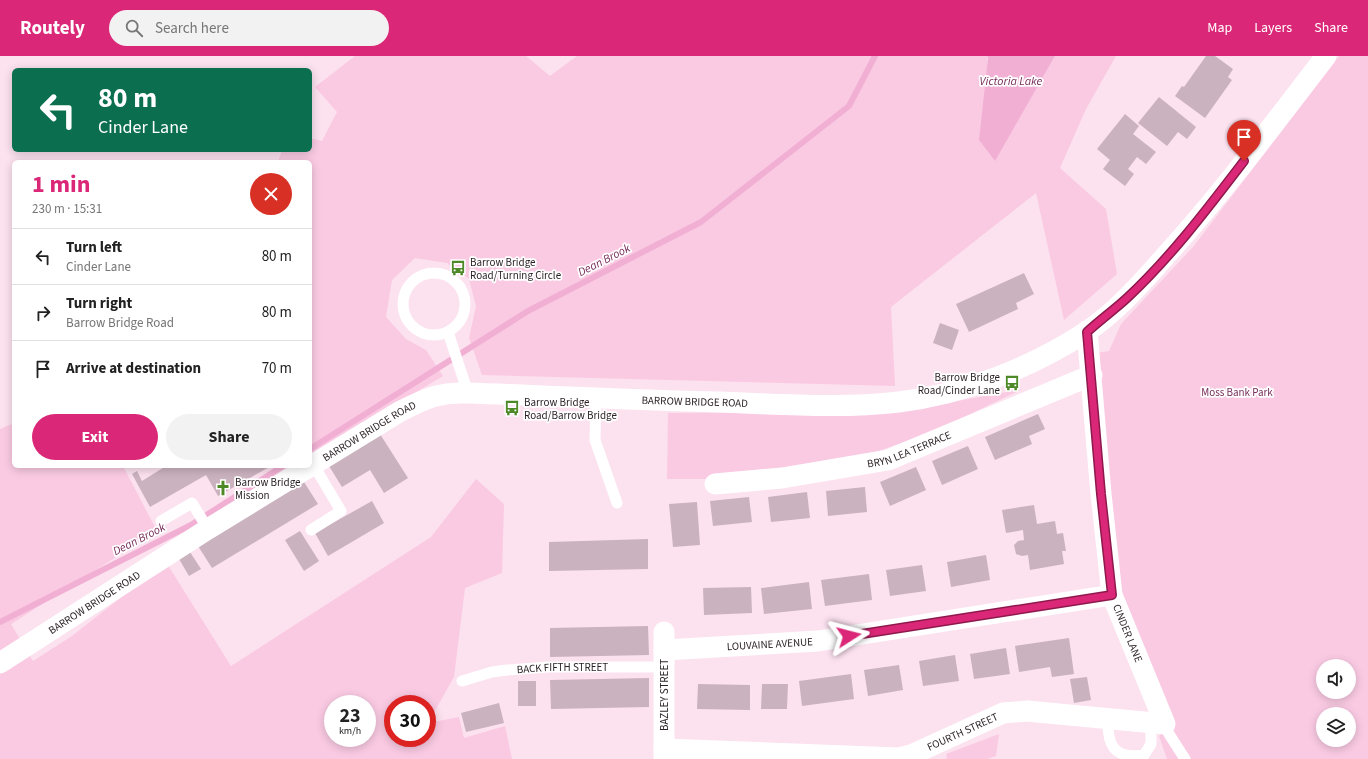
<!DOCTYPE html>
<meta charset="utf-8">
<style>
:root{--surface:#fff;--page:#f2f2f2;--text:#222;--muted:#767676;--line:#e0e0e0;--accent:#db2777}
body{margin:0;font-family:"Source Sans 3",sans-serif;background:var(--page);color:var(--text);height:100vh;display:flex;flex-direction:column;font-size:15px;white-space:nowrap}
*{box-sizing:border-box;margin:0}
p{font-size:13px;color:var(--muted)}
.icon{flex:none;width:22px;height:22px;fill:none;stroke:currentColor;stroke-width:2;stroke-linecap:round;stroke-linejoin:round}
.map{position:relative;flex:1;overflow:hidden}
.sheet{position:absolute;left:12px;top:104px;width:300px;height:308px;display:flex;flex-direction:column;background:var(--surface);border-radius:6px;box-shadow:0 2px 10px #0003}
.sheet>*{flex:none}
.hud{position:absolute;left:12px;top:12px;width:300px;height:84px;border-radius:6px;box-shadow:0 2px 10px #0003;background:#0b6e4f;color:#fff;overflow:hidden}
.controls{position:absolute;left:1316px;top:603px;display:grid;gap:8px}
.controls a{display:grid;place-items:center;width:40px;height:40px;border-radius:50%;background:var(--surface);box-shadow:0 2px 10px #0003;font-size:20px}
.speed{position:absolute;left:324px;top:639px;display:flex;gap:8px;font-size:20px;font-weight:700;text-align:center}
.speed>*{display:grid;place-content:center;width:52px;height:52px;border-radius:50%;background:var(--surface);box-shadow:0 2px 10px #0003;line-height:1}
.speed small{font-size:10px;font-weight:400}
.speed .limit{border:6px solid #d22;background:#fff;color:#111}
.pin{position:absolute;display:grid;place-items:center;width:34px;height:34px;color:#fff;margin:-41px -17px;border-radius:50% 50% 50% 0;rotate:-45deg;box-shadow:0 0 4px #0007}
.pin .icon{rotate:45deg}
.me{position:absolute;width:44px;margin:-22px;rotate:81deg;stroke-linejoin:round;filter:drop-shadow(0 0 3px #0008)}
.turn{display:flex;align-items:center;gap:14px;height:84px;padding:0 20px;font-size:18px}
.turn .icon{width:52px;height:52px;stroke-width:2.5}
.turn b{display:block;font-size:28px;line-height:34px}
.round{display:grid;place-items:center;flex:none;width:42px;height:42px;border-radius:21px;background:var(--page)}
.overview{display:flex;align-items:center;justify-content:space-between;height:68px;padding:0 20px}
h1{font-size:24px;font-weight:700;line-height:30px;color:var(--accent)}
.cta{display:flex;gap:8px;margin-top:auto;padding:8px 20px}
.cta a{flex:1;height:46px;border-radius:24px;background:var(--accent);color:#fff;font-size:16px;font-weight:700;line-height:46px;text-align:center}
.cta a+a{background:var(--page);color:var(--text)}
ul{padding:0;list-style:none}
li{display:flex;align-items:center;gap:12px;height:56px;padding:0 20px;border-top:1px solid var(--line)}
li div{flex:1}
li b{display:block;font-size:15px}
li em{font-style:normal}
header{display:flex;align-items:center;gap:24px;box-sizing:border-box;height:56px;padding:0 20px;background:var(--accent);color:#fff}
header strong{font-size:19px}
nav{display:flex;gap:22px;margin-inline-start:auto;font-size:14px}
.search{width:280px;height:36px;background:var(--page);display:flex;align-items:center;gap:10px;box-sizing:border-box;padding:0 14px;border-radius:22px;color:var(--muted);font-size:15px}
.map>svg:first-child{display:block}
.green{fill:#facae3;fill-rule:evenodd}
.water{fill:#f1b0d3}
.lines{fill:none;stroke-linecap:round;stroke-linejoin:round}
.stream{stroke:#f1b0d3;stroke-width:6}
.building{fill:#cbb2bf}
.lane{stroke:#fff;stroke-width:11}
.street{stroke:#fff;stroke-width:21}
.route-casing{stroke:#8e194d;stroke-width:10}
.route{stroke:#db2777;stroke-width:7}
.labels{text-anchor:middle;stroke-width:3.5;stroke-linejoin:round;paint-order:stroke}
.poi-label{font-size:11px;fill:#291f24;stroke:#fff;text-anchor:start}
.park-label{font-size:11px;fill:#782e5b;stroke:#fff}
.street-label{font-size:11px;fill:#291f24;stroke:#fff}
.water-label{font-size:12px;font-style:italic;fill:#782e5b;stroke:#fff}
</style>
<header>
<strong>Routely</strong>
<div class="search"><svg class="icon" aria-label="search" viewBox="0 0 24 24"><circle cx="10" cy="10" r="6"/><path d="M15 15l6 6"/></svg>Search here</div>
<nav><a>Map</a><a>Layers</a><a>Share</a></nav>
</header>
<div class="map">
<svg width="1368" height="703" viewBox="0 0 1368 703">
<rect width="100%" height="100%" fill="#fce1ef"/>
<path class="green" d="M 355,0 L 526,0 L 550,20 L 577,0 L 987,0 L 995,104 L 1055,0 L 1116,0 L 1086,53 L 1060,112 L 1106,153 L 1117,218 L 1064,264 L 1036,137 L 891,251 L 895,330 L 482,319 L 469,282 L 476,250 L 469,223 L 447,207 L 415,202 L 392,224 L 386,261 L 406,283 L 426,294 L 443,320 L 310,400 L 310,106 L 278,106 L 282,94 L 310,94 L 310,82 L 322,85 L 337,56 L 315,31 Z
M 1339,0 L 1368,0 L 1368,703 L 1167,703 L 1159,680 L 1174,663 L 1112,539 L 1090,298 L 1109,295 L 1121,268 L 1193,191 ZM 1323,610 L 1349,610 L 1349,636 L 1323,636 ZM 1323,658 L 1349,658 L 1349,684 L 1323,684 Z
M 1023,333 L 928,378 L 849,405 L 708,423 L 667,423 L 668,357 L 897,356 Z
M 14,367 L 14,410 L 123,410 L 157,475 L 11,568 L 33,605 L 72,580 L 166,506 L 231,610 L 431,481 L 476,423 L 504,448 L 502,517 L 465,532 L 454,621 L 428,667 L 459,661 L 464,682 L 505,670 L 512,703 L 0,703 L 0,373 ZM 333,648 L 367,648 L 367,682 L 333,682 ZM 393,648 L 427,648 L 427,682 L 393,682 Z
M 999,678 L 996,700 L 987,703 L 947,703 L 946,698 Z"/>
<path class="water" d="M 987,0 L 1055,0 L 995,105 L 979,84 L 988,2 Z"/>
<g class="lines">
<path class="stream" d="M 310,393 L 528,255 L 701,166 L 849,50 L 875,0
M 0,566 L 191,469 L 283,410"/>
</g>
<path class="building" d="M 1206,0 L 1215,0 L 1233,13 L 1228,21 L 1232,24 L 1205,62 L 1175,40 L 1182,30 L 1184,31 Z
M 1159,41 L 1196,71 L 1187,83 L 1178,76 L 1167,90 L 1138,67 Z
M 1125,58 L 1139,70 L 1133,78 L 1156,96 L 1146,108 L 1137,101 L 1128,113 L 1134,118 L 1125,130 L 1103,113 L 1110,104 L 1097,93 Z
M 1024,217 L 1034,238 L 1016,247 L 1018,253 L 969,276 L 956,248 Z
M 940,267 L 959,274 L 952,294 L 933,287 Z
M 1038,358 L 1045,373 L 1029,380 L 1032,388 L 995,404 L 985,381 Z
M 380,378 L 408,422 L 384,437 L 370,414 L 342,431 L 329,410 Z
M 968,390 L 978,413 L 942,429 L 932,405 Z
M 166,410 L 271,410 L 218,440 L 206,419 L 150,451 L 132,418 L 137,415 L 142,425 Z
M 916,411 L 926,434 L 890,450 L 880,426 Z
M 304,426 L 318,448 L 212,512 L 198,490 Z
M 865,431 L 867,456 L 828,460 L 826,435 Z
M 807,436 L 810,462 L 771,466 L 768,441 Z
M 749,441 L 752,466 L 713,470 L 710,445 Z
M 372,445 L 384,467 L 328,500 L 315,477 Z
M 697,446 L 700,489 L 673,491 L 669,448 Z
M 1034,449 L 1037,468 L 1055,465 L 1057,478 L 1063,477 L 1066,495 L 1062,495 L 1064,508 L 1030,514 L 1028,499 L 1022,500 L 1016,498 L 1014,489 L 1018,485 L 1024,484 L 1023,474 L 1006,477 L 1002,454 Z
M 300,475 L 319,505 L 304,515 L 285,484 Z
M 648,483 L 648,513 L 549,515 L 549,486 Z
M 190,496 L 201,513 L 189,520 L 179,503 Z
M 986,499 L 990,524 L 951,531 L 947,506 Z
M 922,509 L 926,535 L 890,540 L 886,514 Z
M 869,518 L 872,544 L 825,550 L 821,524 Z
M 809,526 L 812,553 L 764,558 L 761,532 Z
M 751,531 L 752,557 L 704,559 L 703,532 Z
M 648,570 L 649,599 L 550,601 L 550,572 Z
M 1069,582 L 1074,618 L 1052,621 L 1050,611 L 1019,616 L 1015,590 Z
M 1006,592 L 1010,618 L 974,623 L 970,598 Z
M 955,599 L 959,625 L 923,630 L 919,605 Z
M 899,609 L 903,634 L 868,640 L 864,614 Z
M 851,618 L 854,643 L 802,650 L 799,625 Z
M 1087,621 L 1091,644 L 1074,647 L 1070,623 Z
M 649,622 L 649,651 L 551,653 L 550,624 Z
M 518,625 L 536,625 L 536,650 L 518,650 Z
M 698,628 L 750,629 L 750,654 L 697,653 Z
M 762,628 L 788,628 L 787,653 L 761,653 Z
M 499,647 L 504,667 L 466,676 L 461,657 Z"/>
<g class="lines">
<g class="lane">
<circle cx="434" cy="248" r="31"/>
<path d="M 448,276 L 468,337"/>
<path d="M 596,342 L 595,384 L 617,447"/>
<path d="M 161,465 L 192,447 L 208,473"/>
<path d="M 311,474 L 341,455 L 313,408"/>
<path id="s1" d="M 462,625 L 492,616 L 507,614 L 548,611 L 664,611"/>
<path d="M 1108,662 C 1107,689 1113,703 1144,699 L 1151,688 L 1151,666"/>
<path d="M 1165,668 L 1169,678 L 1185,703"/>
</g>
<g class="street">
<path id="s2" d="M 715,428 L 782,422 L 888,404 L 1092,319"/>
<path id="s3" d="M 664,594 L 818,585 L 1112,539"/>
<path id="s4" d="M 0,607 L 208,473 L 399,356 C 425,343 437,336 468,337 C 551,340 635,344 719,346 C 779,348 840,353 899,346 C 964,338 1031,312 1086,276 C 1118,255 1144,224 1169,196 C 1225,134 1275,66 1326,0"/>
<path id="s5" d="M 664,693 L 899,702 L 911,699 L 1003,657 L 1027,655 L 1165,668 L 1112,539 L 1101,438 L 1087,275"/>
<path d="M 664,703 L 664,576"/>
</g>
</g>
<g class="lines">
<defs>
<path id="route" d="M 849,580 L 1112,539 L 1101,438 L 1087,276 C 1100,264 1114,254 1127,242 C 1171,201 1208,152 1244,105"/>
</defs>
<use href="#route" class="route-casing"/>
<use href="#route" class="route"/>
</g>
<defs>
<symbol id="bus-bare" viewBox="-9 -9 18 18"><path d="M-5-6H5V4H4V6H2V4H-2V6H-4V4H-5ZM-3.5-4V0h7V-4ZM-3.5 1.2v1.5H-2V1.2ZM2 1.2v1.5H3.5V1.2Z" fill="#4d8927" stroke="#fff" stroke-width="2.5" paint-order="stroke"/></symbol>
<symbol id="church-bare" viewBox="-9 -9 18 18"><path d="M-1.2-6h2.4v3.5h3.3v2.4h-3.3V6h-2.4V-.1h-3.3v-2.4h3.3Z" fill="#4d8927" stroke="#fff" stroke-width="2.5" paint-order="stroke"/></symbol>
</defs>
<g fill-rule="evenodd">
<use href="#bus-bare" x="447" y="201" width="22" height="22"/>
<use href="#bus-bare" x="1001" y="316" width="22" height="22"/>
<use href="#bus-bare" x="501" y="341" width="22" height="22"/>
<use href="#church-bare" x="212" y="421" width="22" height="22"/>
</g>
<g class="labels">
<g class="poi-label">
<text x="470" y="210">Barrow Bridge<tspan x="470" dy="13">Road/Turning Circle</tspan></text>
<text x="1000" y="325" text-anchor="end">Barrow Bridge<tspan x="1000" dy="13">Road/Cinder Lane</tspan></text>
<text x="524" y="350">Barrow Bridge<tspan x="524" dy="13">Road/Barrow Bridge</tspan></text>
<text x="235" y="430">Barrow Bridge<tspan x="235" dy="13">Mission</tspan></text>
</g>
<g class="park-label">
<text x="1237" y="340">Moss Bank Park</text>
</g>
<g class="street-label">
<text dy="4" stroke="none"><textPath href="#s4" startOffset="771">BARROW BRIDGE ROAD</textPath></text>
<text dy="4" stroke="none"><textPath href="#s4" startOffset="436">BARROW BRIDGE ROAD</textPath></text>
<text dy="4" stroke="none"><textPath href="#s2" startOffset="198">BRYN LEA TERRACE</textPath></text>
<text dy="4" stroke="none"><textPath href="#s4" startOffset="112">BARROW BRIDGE ROAD</textPath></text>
<text transform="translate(1128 577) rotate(68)" y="4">CINDER LANE</text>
<text dy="4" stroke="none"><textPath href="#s3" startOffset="106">LOUVAINE AVENUE</textPath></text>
<text dy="4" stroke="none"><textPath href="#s1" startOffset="102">BACK FIFTH STREET</textPath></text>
<text transform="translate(664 639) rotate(-90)" y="4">BAZLEY STREET</text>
<text dy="4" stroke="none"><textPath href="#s5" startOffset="304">FOURTH STREET</textPath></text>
</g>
<g class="water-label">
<text x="1011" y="29">Victoria Lake</text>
<text transform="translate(604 204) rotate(-27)" y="4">Dean Brook</text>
<text transform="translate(139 483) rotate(-27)" y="4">Dean Brook</text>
</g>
</g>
</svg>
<div class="controls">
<a><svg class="icon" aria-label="sound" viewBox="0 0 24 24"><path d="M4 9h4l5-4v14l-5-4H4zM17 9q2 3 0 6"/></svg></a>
<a><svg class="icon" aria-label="layers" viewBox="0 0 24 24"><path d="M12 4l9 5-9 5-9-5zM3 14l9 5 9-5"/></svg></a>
</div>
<div class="speed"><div>23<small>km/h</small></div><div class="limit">30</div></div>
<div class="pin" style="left:1244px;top:105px;background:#d93025"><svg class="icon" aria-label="arrive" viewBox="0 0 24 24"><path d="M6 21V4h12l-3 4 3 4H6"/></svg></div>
<svg class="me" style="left:849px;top:580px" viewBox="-20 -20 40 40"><path d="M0-17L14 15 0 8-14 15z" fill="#db2777" stroke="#fff" stroke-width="4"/></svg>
<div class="hud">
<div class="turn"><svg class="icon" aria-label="left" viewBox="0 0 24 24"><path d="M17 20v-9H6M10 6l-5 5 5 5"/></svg><div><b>80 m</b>Cinder Lane</div></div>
</div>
<section class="sheet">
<div class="overview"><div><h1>1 min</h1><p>230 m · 15:31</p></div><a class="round" style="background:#d93025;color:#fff"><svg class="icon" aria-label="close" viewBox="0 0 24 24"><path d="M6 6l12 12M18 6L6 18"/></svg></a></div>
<ul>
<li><svg class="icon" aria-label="left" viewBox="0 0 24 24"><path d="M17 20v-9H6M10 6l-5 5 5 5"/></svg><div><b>Turn left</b><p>Cinder Lane</p></div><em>80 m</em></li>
<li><svg class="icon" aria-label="right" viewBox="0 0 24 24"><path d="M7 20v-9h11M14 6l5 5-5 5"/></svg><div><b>Turn right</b><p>Barrow Bridge Road</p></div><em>80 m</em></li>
<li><svg class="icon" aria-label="arrive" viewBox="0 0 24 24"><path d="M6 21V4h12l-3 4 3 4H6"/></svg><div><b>Arrive at destination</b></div><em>70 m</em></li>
</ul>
<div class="cta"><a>Exit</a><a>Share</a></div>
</section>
</div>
